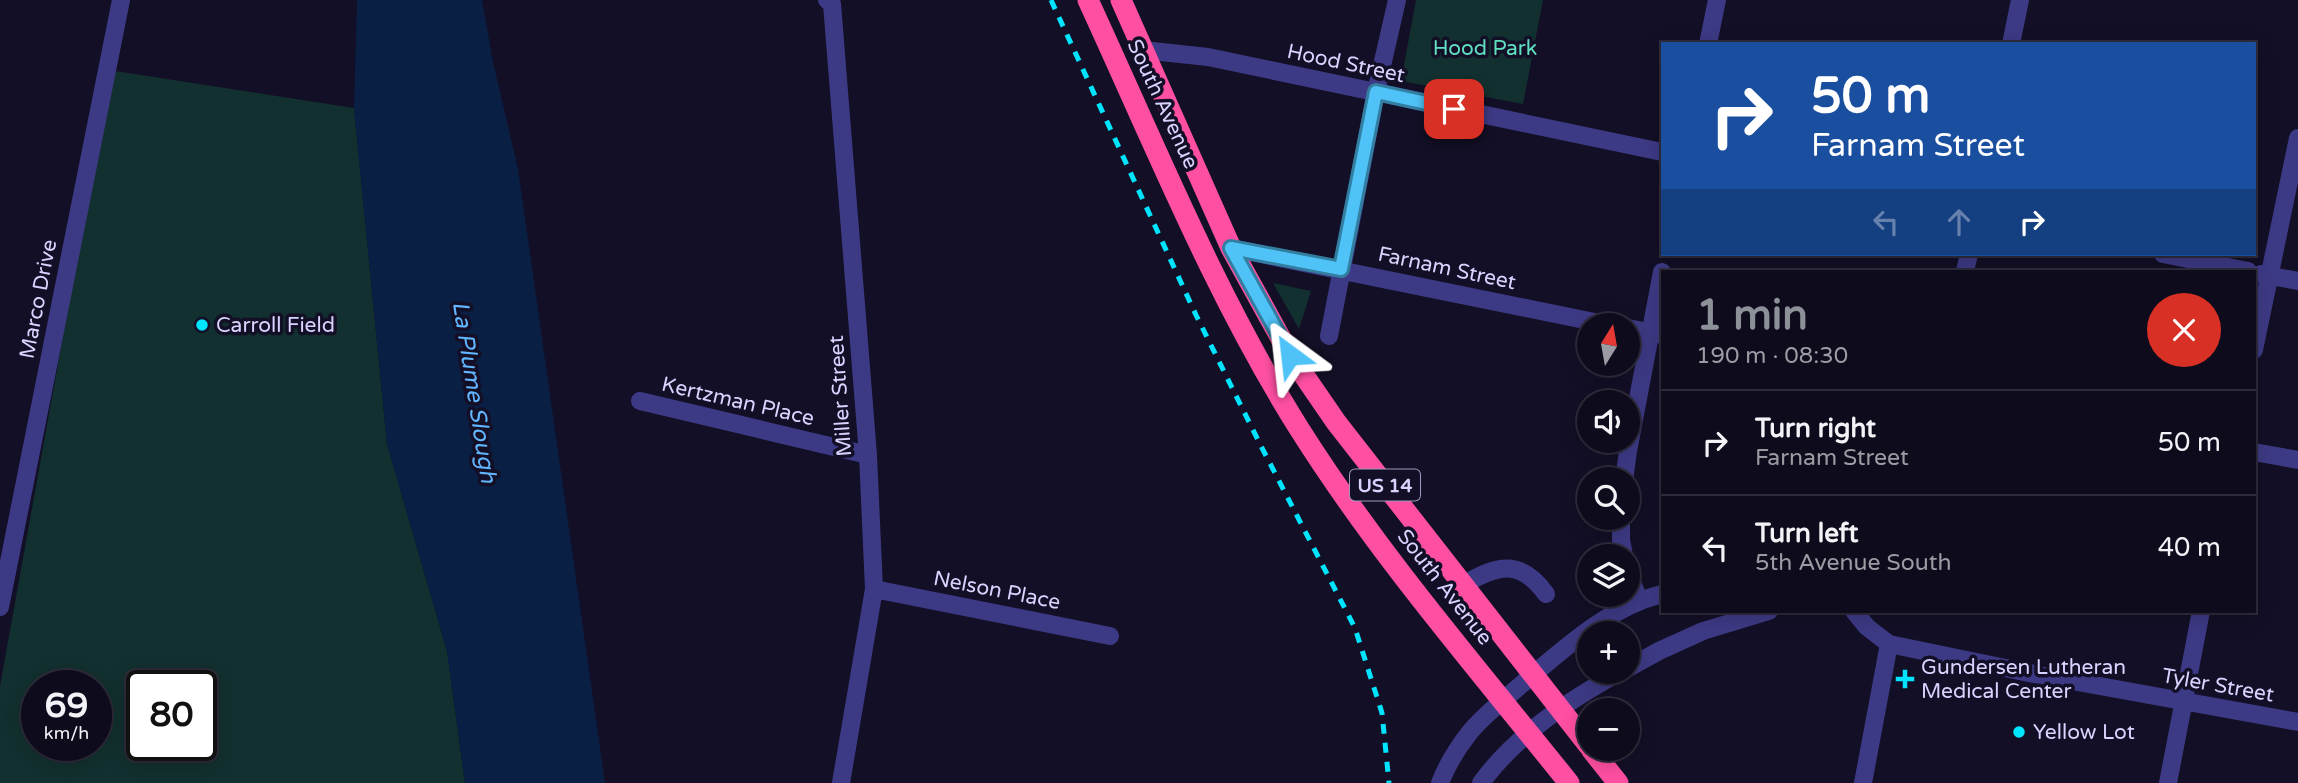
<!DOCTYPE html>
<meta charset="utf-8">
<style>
:root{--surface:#0e0b1c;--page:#171425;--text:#f1f3f6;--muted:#9b9ba3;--line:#2e2b3b;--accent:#8c9099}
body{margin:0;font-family:"Varela Round",sans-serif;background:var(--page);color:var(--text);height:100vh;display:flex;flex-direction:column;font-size:26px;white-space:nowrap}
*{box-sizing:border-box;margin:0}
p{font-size:23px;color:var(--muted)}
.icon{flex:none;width:38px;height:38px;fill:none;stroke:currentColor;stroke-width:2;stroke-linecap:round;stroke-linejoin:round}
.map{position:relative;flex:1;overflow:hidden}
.sheet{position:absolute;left:1661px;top:270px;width:595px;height:343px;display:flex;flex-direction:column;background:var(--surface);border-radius:0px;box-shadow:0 4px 18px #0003,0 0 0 2px var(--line)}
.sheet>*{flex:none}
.top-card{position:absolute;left:1661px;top:42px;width:595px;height:214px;border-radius:0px;box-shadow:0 4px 18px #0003,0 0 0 2px var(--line);background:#1a4fa0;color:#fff;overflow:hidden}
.needle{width:46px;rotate:11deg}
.buttons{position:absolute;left:1577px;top:313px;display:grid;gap:14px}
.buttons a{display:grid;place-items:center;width:63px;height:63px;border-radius:50%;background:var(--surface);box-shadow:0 4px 18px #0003,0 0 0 2px var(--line);font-size:35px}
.speed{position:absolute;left:21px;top:670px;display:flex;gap:14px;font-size:35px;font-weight:700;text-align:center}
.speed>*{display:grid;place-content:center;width:91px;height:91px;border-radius:50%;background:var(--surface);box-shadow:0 4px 18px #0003,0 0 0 2px var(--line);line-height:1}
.speed small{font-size:18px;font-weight:400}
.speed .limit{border:4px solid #111;border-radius:10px;background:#fff;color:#111}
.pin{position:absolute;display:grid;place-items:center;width:60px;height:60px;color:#fff;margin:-30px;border-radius:14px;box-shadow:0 4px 10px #0006}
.me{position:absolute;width:77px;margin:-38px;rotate:330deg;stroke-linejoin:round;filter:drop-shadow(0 0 5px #0008)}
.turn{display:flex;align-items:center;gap:24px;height:147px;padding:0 35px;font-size:32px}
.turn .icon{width:91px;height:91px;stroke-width:2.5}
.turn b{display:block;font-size:49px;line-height:60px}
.lanes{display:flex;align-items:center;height:66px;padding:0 35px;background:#0003;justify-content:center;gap:35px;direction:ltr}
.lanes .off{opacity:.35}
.round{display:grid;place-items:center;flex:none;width:74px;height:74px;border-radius:37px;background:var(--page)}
.headline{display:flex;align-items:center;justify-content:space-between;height:119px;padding:0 35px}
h1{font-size:42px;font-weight:800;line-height:52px;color:var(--accent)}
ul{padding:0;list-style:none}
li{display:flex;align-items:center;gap:21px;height:105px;padding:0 35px;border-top:2px solid var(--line)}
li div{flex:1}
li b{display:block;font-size:26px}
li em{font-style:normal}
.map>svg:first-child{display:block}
.green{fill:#12302f;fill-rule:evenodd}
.water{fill:#0a1f44}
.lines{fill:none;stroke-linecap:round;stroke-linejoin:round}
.street{stroke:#3d3a85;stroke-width:18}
.highway{stroke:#ff4fa3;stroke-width:21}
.rail{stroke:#00e5ff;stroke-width:5;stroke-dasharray:10 9;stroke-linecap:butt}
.route-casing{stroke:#337fa1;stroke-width:18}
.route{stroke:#4fc3f7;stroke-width:12}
.poi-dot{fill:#00e5ff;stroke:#130f26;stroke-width:2.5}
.labels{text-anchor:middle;stroke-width:7;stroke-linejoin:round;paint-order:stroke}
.shield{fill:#130f26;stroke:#9e99be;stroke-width:2}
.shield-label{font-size:19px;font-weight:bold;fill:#d9d4ff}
.park-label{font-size:21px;fill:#5fe0c0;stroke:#130f26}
.street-label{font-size:21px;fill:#d9d4ff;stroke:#130f26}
.poi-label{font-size:21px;fill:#d9d4ff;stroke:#130f26;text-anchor:start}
.water-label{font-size:23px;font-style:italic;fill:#62b6ff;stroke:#130f26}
</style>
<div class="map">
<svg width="2298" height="783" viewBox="0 0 2298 783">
<rect width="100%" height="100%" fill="#130f26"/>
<path class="green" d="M 1416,0 L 1543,0 L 1523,104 L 1401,81 Z
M 115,71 L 354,108 L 387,444 L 447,651 L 465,783 L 0,783 L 0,686 L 78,253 ZM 37,686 L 96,686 L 96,746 L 37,746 ZM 142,686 L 201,686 L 201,746 L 142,746 Z
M 1273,283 L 1311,291 L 1299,329 Z"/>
<path class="water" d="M 357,0 L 482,0 L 493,62 L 518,169 L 605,783 L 465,783 L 447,651 L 387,444 L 354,108 Z"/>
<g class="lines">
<path class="street" d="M 827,0 L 832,4 L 868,455 L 874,589 L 841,783
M 1708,44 L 1717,0
M 2011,44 L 2020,0
M 1143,50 L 1208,57 L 1662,152
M 1231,248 L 1614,326
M 2163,254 L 2248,271
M 1965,271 L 1969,254
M 2261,274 L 2298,281
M 1628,328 L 1662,335
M 1329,336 L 1376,92 L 1397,0
M 2254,350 L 2298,138
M 640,401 L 868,455
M 2254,452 L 2298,460
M 1624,480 L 1628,451 L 1662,272
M 1621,518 L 1621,540 L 1624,556
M 1628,572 L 1639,600
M 1463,585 C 1497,565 1520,558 1546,594
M 874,589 L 1110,636
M 0,607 L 121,0
M 1854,611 L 1867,627 L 1889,644 L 2039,675 L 2298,722
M 1628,668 L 1659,651 L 1703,631 L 1769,611
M 1440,783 C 1447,765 1458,747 1470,732 C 1485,714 1505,699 1522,684 C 1565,648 1607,608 1662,594
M 1481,783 C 1516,735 1568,701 1620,672
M 1863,783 L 1889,644
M 2168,783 L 2201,611"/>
<path class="highway" d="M 1088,0 C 1155,145 1215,295 1300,430 C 1379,555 1477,668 1569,783
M 1121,0 L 1231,248 L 1290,355 L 1336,422 L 1589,746
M 1591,749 L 1618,783"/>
<path class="rail" d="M 1051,0 L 1196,315 L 1261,446 L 1355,628 L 1382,713 L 1389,783"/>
</g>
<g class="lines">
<defs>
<path id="route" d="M 1290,355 L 1231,248 L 1341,269 L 1376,92 L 1454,109"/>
</defs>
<use href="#route" class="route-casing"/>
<use href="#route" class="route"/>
</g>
<g class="poi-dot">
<circle cx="202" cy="325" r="7"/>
<path d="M1901.5 668.5h7v7h7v7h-7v7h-7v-7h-7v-7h7z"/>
<circle cx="2019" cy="732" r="7"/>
</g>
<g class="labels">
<rect class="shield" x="1350" y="469.5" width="70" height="31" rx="5"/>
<g class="shield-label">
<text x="1385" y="492">US 14</text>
</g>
<g class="park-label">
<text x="1485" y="55">Hood Park</text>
</g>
<g class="street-label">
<text transform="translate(1346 63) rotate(12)" y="7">Hood Street</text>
<text transform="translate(1163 104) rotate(65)" y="7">South Avenue</text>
<text transform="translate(1447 268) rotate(12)" y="7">Farnam Street</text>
<text transform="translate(38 299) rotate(-79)" y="7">Marco Drive</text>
<text transform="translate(840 396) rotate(-94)" y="7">Miller Street</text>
<text transform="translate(738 401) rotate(13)" y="7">Kertzman Place</text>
<text transform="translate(1445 587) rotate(52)" y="7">South Avenue</text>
<text transform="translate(997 590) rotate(11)" y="7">Nelson Place</text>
<text transform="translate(2218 685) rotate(10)" y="7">Tyler Street</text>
</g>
<g class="poi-label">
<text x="216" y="332">Carroll Field</text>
<text x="1921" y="674">Gundersen Lutheran<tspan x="1921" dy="24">Medical Center</tspan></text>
<text x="2033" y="739">Yellow Lot</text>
</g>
<g class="water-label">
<text transform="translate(475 392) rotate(81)" y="8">La Plume Slough</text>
</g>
</g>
</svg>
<div class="buttons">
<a><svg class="needle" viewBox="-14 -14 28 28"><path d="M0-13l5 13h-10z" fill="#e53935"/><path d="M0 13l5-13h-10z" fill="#9b9ba3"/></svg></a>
<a><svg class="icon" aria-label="sound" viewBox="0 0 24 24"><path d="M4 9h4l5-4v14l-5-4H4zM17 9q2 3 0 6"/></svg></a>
<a><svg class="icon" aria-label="search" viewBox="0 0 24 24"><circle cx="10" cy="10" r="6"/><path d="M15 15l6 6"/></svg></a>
<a><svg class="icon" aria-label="layers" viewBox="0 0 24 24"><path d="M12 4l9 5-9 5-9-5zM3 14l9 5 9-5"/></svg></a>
<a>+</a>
<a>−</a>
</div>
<div class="speed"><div>69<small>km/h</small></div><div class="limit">80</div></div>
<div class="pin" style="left:1454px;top:109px;background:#d93025"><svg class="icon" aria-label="arrive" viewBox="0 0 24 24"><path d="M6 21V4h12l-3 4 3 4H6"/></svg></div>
<svg class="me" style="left:1290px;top:355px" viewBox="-20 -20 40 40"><path d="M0-17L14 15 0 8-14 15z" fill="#4fc3f7" stroke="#fff" stroke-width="4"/></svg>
<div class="top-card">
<div class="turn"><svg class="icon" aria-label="right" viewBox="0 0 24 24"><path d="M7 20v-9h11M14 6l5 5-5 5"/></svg><div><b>50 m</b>Farnam Street</div></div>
<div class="lanes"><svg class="icon off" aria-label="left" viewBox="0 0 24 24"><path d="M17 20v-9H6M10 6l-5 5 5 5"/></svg><svg class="icon off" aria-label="ahead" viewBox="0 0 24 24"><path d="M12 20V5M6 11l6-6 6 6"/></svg><svg class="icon" aria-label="right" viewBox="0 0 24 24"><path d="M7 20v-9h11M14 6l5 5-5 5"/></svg></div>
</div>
<section class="sheet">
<div class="headline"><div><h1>1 min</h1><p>190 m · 08:30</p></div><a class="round" style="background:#d93025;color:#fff"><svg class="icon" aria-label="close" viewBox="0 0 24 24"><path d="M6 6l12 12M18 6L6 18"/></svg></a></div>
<ul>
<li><svg class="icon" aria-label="right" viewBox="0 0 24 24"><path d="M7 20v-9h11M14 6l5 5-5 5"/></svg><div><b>Turn right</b><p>Farnam Street</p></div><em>50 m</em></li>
<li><svg class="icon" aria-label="left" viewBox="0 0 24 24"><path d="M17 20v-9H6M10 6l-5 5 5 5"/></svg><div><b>Turn left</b><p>5th Avenue South</p></div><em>40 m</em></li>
</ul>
</section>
</div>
